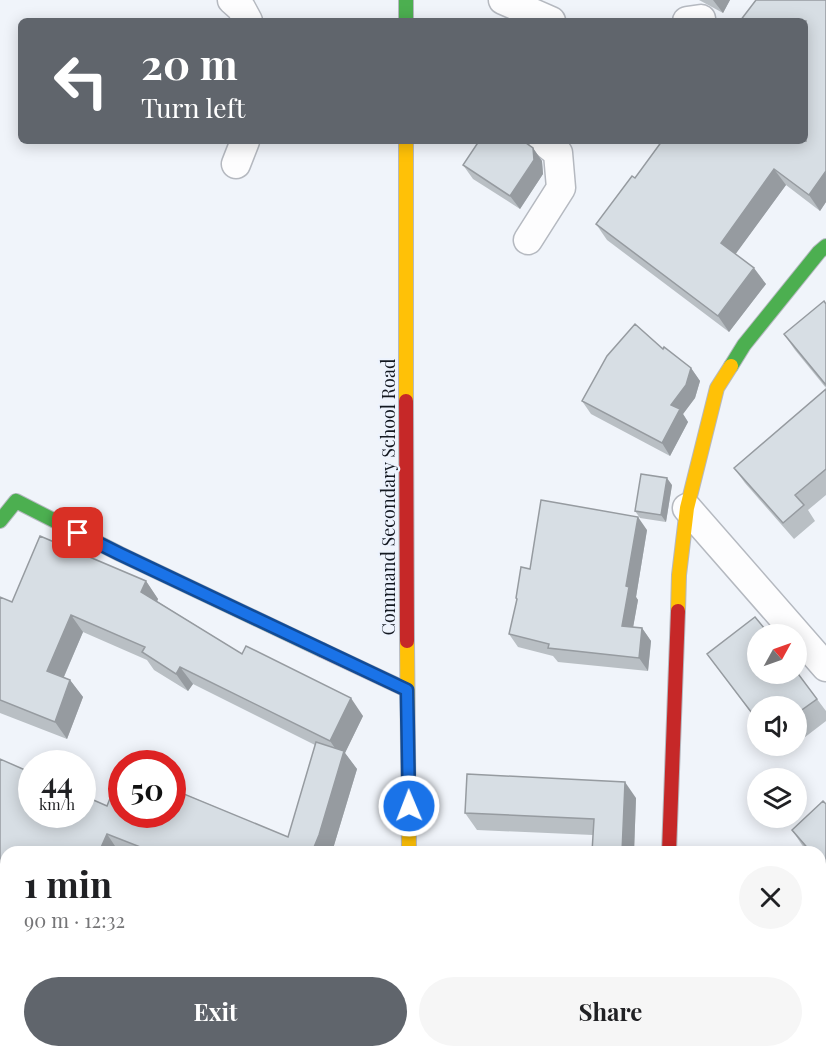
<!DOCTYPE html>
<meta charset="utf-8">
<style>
:root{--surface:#fff;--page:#f6f6f6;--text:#202124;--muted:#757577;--accent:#60656c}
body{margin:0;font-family:"Playfair Display",serif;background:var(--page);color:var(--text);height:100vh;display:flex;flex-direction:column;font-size:22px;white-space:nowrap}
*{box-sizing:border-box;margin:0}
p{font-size:20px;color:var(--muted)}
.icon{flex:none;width:33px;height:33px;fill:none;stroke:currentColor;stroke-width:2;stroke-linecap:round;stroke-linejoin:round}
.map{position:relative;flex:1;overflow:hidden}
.sheet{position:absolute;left:0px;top:846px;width:826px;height:212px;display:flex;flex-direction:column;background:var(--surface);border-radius:18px 18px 0 0;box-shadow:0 3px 15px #0003}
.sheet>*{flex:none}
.hud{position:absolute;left:18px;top:18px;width:790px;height:126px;border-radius:9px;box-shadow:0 3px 15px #0003;background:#60656c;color:#fff;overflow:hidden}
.needle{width:39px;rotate:50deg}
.buttons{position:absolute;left:747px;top:624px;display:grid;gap:12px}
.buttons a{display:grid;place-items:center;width:60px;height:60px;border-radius:50%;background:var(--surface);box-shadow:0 3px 15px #0003;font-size:30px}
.speed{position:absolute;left:18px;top:750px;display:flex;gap:12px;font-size:30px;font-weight:700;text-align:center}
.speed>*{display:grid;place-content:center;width:78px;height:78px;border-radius:50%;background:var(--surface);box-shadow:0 3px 15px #0003;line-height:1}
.speed small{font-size:15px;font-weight:400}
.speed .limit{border:9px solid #d22;background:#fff;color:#111}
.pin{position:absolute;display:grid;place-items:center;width:51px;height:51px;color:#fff;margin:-26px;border-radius:12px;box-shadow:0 3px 9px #0006}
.me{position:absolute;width:66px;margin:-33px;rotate:359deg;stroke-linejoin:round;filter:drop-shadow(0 0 4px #0008)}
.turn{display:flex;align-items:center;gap:21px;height:126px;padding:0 24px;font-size:27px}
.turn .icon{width:78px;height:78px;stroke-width:2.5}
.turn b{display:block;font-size:42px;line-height:51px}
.round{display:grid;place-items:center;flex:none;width:63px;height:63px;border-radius:32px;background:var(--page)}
.head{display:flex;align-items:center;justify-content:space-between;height:102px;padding:0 24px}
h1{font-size:36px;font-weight:700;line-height:45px}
.cta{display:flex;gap:12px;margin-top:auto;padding:12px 24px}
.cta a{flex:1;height:69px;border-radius:36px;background:var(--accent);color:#fff;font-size:24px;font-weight:700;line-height:69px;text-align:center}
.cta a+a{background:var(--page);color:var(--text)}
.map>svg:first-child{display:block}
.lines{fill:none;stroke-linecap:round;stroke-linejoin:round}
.street-casing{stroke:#b5b9c0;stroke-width:31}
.fast-casing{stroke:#b5b9c0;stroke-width:16}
.slow-casing{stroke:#b5b9c0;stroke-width:16}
.jam-casing{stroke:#b5b9c0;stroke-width:16}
.street{stroke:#fdfdfe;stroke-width:28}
.fast{stroke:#4caf50;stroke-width:14}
.slow{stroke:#ffc107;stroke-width:14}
.jam{stroke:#c62828;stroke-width:14}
.wall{fill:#b9bfc4}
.shaded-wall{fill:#969ba0}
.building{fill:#d7dee4;stroke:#969ba0;stroke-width:1.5}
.route-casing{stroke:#114b97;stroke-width:15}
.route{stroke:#1a73e8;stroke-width:10}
.labels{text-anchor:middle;stroke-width:4.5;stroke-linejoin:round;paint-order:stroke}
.street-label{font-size:18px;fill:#131820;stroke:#edf3fd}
</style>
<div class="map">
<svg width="826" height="1057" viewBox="0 0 826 1057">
<rect width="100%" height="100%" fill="#f0f4fa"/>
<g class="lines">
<defs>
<path id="street" d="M 232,0 L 241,8 L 248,21
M 503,0 L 551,21
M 687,21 L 701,19
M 236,164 L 245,141
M 528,240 L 561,188 L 558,153 L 543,141
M 687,508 L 826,667
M 729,1052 L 735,1057
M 661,1057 L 661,1052"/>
<path id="fast" d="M 406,0 L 406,21
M 731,366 L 744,345 L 819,252 L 826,246
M 0,521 L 16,501 L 120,554 L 322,650"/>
<path id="slow" d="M 406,141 L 406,401
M 678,611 L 679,575 L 687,508 L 717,388 L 731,366
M 407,641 L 409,852"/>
<path id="jam" d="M 406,401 L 407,641
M 322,650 L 407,690
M 669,852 L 678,611
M 399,1052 L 399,1057"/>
</defs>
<use href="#street" class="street-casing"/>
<use href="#fast" class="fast-casing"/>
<use href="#slow" class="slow-casing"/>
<use href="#jam" class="jam-casing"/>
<use href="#street" class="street"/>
<use href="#fast" class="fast"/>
<use href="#slow" class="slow"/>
<use href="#jam" class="jam"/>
</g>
<path class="wall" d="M 699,0 L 730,0 L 723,13 Z
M 826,0 L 826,202 L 820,211 L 786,185 L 735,254 L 766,284 L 729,332 L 607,240 L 596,224 Z
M 533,148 L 542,161 L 543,174 L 520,209 L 473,179 L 463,165 Z
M 826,304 L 826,388 L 795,350 L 784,334 Z
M 663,349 L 691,368 L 700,381 L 695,398 L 683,414 L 688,422 L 670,456 L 591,414 L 582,401 Z
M 826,389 L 826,495 L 808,510 L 815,521 L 794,539 L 745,483 L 734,468 Z
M 672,485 L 666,522 L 640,518 L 635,511 Z
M 647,530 L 636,597 L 638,600 L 633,627 L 642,628 L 651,641 L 648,671 L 558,662 L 553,656 L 518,647 L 509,634 L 517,600 L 516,598 L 530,569 Z
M 146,581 L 158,599 L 157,601 L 242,654 L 363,716 L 345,753 L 357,769 L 332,852 L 6,852 L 6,1023 L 0,1020 L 0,759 L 107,806 L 173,789 L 288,837 L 315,745 L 193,684 L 188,691 L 154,670 L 147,660 L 83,632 L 64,677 L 70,680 L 83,697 L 67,739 L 0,713 L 0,597 L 12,602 Z
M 707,654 L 817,699 L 826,711 L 826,721 L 796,744 L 796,706 L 758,706 L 758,722 Z
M 775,746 L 794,746 L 782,755 Z
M 636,798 L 634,852 L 592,852 L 593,835 L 477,830 L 465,813 Z
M 826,804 L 826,872 L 820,866 L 820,852 L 808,852 L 802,845 L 792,830 Z
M 820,970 L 826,975 L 826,1056 L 820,1050 Z
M 64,1052 L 190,1052 L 188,1057 L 76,1057 Z"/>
<path class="shaded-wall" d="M 713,0 L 730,0 L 723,13 Z
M 533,148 L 542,161 L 543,174 L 520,209 L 510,196 Z
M 774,169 L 786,185 L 732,259 L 721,243 Z
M 826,171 L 826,202 L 820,211 L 809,195 Z
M 754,268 L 766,284 L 729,332 L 718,316 Z
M 691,368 L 700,381 L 695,398 L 683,414 L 688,422 L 670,456 L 662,443 L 671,405 Z
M 667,478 L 672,485 L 666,522 L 661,515 Z
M 638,517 L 647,530 L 636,597 L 638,600 L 631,639 L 622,626 L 626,586 Z
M 146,581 L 158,599 L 154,609 L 141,592 Z
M 71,615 L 83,632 L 59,688 L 47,671 Z
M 642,628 L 651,641 L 648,671 L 639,658 Z
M 180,667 L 193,684 L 188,691 L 176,674 Z
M 70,680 L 83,697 L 67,739 L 55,722 Z
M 351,698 L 363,716 L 345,753 L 357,769 L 332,852 L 312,852 L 342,758 L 330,741 Z
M 625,782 L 636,798 L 634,852 L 622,852 Z
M 107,834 L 119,852 L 99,852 Z
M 88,1052 L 100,1052 L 104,1057 L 91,1057 Z
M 170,1052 L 190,1052 L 188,1057 L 167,1057 Z
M 628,1052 L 631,1052 L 635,1057 L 627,1057 Z"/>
<path class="building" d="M 756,0 L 826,0 L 826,171 L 809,195 L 774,169 L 721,243 L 754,268 L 718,316 L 596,224 L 632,176 L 635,178 L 662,141 L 806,141 L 806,21 L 740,21 Z
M 479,141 L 523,141 L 533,148 L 534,160 L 510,196 L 463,165 Z
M 824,301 L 826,304 L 826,385 L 784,334 Z
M 635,324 L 663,349 L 664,347 L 691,368 L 686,385 L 671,405 L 680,409 L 662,443 L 582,401 L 607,356 Z
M 826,389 L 826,469 L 795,495 L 804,505 L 783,523 L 734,468 Z
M 641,474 L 667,478 L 661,515 L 635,511 Z
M 541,500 L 638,517 L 626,586 L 629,587 L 622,626 L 642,628 L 639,658 L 548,648 L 549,644 L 509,634 L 517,599 L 516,598 L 521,567 L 530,569 Z
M 40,536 L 146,581 L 141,592 L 242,654 L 246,646 L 351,698 L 330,741 L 180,667 L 176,674 L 142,652 L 145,647 L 71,615 L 47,671 L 70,680 L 55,722 L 0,700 L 0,597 L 12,602 Z
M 755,617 L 769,634 L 758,634 L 758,674 L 796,674 L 796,671 L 817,699 L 796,714 L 796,706 L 758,706 L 758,721 L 707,654 Z
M 316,742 L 344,751 L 319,835 L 312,852 L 153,852 L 107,834 L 99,852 L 6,852 L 6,1012 L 0,1009 L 0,759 L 32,773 L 32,814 L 82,814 L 82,795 L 107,806 L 122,768 L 122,814 L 172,814 L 172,789 L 288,837 Z
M 467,774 L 625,782 L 622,852 L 592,852 L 594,819 L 465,813 Z
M 823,801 L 826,804 L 826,868 L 820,862 L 820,852 L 811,852 L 792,830 Z
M 820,970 L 826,975 L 826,1051 L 820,1046 Z
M 116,1052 L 170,1052 L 167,1057 L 128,1057 Z
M 482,1052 L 628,1052 L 627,1057 L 481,1057 Z"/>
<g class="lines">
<defs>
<path id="route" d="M 78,533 L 120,554 L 407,690 L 409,806"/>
</defs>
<use href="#route" class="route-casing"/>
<use href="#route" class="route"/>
</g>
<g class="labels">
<g class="street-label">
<text transform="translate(389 497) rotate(-90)" y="6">Command Secondary School Road</text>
</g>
</g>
</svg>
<div class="buttons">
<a><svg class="needle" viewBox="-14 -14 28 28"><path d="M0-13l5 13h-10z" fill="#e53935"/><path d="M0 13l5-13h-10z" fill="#757577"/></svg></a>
<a><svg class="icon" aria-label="sound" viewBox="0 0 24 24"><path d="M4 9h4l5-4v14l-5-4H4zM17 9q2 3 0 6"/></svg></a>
<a><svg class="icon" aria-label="layers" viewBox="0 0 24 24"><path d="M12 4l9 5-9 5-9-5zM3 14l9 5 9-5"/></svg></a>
</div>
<div class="speed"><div>44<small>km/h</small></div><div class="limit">50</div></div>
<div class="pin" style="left:78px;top:533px;background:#d93025"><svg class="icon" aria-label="arrive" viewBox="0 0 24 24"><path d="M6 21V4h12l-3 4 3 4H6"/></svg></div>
<svg class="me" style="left:409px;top:806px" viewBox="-20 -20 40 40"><circle r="17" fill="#1a73e8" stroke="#fff" stroke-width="3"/><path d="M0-11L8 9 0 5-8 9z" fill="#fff"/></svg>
<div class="hud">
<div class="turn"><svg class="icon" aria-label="left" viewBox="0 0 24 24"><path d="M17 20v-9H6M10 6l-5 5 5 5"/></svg><div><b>20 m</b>Turn left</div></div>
</div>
<section class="sheet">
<div class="head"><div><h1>1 min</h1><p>90 m · 12:32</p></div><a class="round"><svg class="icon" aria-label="close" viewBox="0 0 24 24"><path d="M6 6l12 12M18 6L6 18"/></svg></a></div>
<div class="cta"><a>Exit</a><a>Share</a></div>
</section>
</div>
